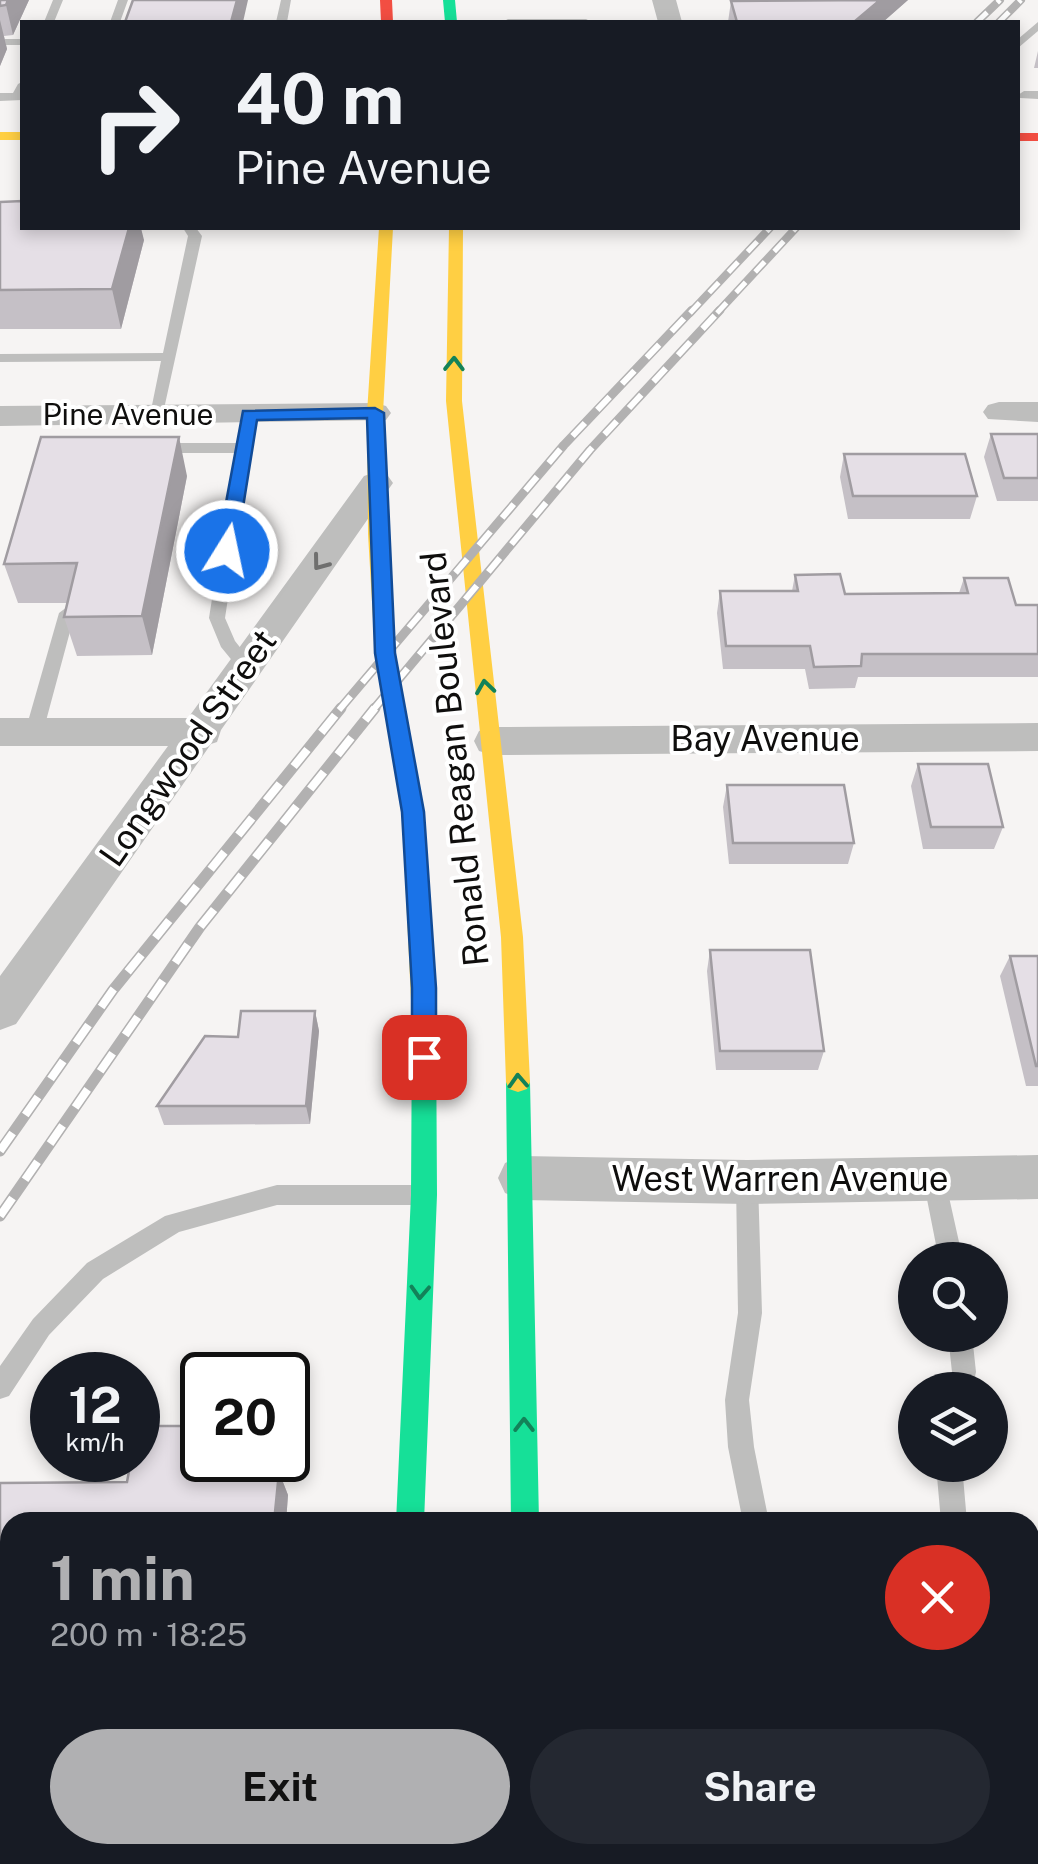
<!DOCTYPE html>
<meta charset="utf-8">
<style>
:root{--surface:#171b24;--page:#242831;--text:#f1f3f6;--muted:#9ea1a6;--accent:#b0b0b2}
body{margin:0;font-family:"Public Sans",sans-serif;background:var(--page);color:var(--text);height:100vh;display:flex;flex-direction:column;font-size:38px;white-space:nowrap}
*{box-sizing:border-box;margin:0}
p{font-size:32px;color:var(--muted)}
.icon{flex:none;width:55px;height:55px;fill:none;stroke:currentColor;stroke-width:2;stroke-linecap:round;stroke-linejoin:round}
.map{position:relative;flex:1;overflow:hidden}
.drawer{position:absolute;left:0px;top:1512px;width:1040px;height:352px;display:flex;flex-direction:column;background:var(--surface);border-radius:30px 30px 0 0;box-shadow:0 5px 15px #0003}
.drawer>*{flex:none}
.banner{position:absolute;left:20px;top:20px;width:1000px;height:210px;border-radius:0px;box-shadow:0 5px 15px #0003;background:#171b24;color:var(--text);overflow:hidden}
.buttons{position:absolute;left:898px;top:1242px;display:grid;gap:20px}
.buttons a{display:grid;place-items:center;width:110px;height:110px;border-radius:50%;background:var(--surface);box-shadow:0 5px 15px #0003;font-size:50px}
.speed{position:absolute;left:30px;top:1352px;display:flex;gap:20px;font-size:50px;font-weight:700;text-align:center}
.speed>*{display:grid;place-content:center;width:130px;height:130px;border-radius:50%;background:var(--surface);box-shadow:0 5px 15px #0003;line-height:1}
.speed small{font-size:25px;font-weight:400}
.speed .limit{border:5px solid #111;border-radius:15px;background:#fff;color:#111}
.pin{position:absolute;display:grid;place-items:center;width:85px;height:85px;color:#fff;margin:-42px;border-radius:20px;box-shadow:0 5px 15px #0006}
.me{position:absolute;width:110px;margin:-55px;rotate:10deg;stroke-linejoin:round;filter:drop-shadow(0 0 8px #0008)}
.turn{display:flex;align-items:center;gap:35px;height:210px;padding:0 50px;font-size:45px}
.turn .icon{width:130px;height:130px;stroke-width:2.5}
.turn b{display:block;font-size:70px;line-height:85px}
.round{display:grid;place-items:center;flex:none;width:105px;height:105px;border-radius:52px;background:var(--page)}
.summary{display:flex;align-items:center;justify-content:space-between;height:170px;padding:0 50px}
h1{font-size:60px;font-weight:700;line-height:75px;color:var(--accent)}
.cta{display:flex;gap:20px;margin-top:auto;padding:20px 50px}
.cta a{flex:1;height:115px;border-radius:60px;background:var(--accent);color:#111;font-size:40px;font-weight:700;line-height:115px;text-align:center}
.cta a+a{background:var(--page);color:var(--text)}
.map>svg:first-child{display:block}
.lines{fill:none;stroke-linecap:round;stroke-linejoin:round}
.lane{fill:#bebebd;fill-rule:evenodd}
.street{fill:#bebebd;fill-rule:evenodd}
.fast{fill:#16e098;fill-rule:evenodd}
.slow{fill:#ffcf43;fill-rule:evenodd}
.jam{fill:#f24e42;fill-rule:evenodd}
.rail-far2-casing{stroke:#b2b1b1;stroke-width:8}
.rail-far1-casing{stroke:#b2b1b1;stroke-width:9}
.rail-casing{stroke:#b2b1b1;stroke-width:11}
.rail-far2{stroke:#fff;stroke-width:5;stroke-dasharray:14;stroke-linecap:butt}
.rail-far1{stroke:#fff;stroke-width:6;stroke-dasharray:18;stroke-linecap:butt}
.rail{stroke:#fff;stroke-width:8;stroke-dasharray:22;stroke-linecap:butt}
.wall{fill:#c5c0c6}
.shaded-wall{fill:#a09ca1}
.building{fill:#e5dfe6;stroke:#a09ca1;stroke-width:2.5}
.oneway{stroke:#138259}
.oneway2{stroke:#6f6f6e}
.route{fill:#1a73e8;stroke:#114b97;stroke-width:2.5}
.labels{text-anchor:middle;stroke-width:8;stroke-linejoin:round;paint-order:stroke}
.far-street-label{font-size:30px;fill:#0f0e0d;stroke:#fff}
.street-label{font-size:35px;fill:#0f0e0d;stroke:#fff}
</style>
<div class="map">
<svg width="1038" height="1864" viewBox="0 0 1038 1864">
<rect width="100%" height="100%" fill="#f6f4f3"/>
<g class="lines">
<path class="lane" d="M 53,0 L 63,0 L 54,22 L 44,22 Z
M 118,0 L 128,0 L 120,22 L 110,22 Z
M 281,0 L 291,0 L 287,22 L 276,22 Z
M 508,19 L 586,19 L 592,22 L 502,22 Z
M 1038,22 L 1038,31 L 1018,48 L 1018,39 Z
M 0,39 L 22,39 L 22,45 L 0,45 Z
M 22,82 L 22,100 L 0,101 L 0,93 L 13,93 L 18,84 Z
M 1024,91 L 1038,91 L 1038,99 L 1020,98 L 1018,95 Z
M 183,228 L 196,228 L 202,236 L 162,418 L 157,420 L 150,415 L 161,361 L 0,362 L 0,354 L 163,353 L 188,236 Z
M 249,410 L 256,415 L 225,618 L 235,641 L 254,665 L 245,671 L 239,669 L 221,647 L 209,618 L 235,453 L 157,453 L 149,448 L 157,443 L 237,443 L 242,415 Z
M 67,607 L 75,613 L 43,732 L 34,739 L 25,732 L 59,613 Z
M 934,1169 L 942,1172 L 945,1179 L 963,1260 L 939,1260 L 923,1179 L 926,1172 Z
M 747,1172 L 755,1175 L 758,1182 L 762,1313 L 749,1400 L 754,1447 L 769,1522 L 743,1522 L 728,1447 L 725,1400 L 738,1313 L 736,1182 L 739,1175 Z
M 277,1185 L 417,1185 L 425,1188 L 428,1195 L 425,1202 L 417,1205 L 277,1205 L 179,1232 L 103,1279 L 49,1335 L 9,1396 L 0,1399 L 0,1366 L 33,1319 L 87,1263 L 165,1216 Z
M 948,1335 L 972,1335 L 976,1372 L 972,1390 L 948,1390 L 952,1372 Z
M 936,1465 L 962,1465 L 967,1522 L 941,1522 Z
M 1030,1672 L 1038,1672 L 1038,1700 L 1030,1700 Z"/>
<path class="street" d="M 652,0 L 676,0 L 682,22 L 658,22 Z
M 999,402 L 1038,402 L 1038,422 L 988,419 L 983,412 L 988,405 Z
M 375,403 L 386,406 L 391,413 L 386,420 L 0,426 L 0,406 Z
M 376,472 L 388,476 L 393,483 L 388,490 L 221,730 L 217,742 L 211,744 L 16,1024 L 0,1030 L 0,976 L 168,746 L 0,746 L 0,718 L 188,718 L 364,476 Z
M 1038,723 L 1038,751 L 493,755 L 479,751 L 474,741 L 479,731 L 493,727 Z
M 1038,1155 L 1038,1199 L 747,1204 L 522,1200 L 505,1193 L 498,1178 L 505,1163 L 522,1156 L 747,1160 Z"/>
<path class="fast" d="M 443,0 L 455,0 L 457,22 L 445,22 Z
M 424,1011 L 432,1014 L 436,1021 L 437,1195 L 424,1522 L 396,1522 L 411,1195 L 412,1021 L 416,1014 Z
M 518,1072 L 527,1075 L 530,1082 L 539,1522 L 511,1522 L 506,1082 L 509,1075 Z"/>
<path class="slow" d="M 0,132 L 22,132 L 22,140 L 0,140 Z
M 379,228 L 393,228 L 383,413 L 386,534 L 395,653 L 424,811 L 436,1021 L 432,1028 L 424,1031 L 416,1028 L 412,1021 L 402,811 L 375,653 L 368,534 L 367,413 Z
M 449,228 L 463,228 L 462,401 L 523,937 L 530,1082 L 527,1089 L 518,1092 L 509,1089 L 506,1082 L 501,937 L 446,401 Z"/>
<path class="jam" d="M 380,0 L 392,0 L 393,22 L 381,22 Z
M 1018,133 L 1038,133 L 1038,141 L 1018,141 Z
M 379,1855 L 411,1855 L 411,1864 L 379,1864 Z
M 511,1855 L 543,1855 L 543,1864 L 511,1864 Z"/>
<defs>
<path id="rail-far2" d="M 977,22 L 1000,0
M 999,22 L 1021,0
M 690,313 L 770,228
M 717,313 L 796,228"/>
<path id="rail-far1" d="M 339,710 L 564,445 L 692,310
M 373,710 L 590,450 L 720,310"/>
<path id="rail" d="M 0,1151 L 113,990 L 341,708
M 0,1216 L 200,927 L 375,708"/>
</defs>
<use href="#rail-far2" class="rail-far2-casing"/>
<use href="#rail-far1" class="rail-far1-casing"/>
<use href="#rail" class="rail-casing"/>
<use href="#rail-far2" class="rail-far2"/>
<use href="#rail-far1" class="rail-far1"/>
<use href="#rail" class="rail"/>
</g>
<path class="wall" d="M 0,0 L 29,0 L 13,35 L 4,36 L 7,49 L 0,66 Z
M 908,0 L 883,22 L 728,22 L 731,1 Z
M 1038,51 L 1038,68 L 1034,68 Z
M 0,202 L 144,240 L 121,329 L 0,329 Z
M 991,434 L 1038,434 L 1038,501 L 997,501 L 984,457 Z
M 844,454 L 977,496 L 970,519 L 848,519 L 840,477 Z
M 187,476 L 152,655 L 77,656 L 64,617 L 67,603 L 18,603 L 4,564 Z
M 795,575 L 845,594 L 959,593 L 964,578 L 1016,605 L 1038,605 L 1038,677 L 858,677 L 855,688 L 809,689 L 805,669 L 723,669 L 717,613 L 720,591 L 792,591 Z
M 918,764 L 1003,827 L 994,849 L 923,849 L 911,786 Z
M 727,785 L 854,843 L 848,864 L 729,864 L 723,807 Z
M 710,950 L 824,1051 L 818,1070 L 716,1070 L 707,971 Z
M 1010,956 L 1038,956 L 1038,1086 L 1026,1086 L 1000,976 Z
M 315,1011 L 319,1031 L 310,1124 L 164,1125 L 157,1106 L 238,1037 Z
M 202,1460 L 257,1460 L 256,1472 L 279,1472 L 288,1495 L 286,1522 L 10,1522 L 10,1626 L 0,1626 L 0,1483 L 127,1482 Z"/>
<path class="shaded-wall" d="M 8,0 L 29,0 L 13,35 L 6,5 Z
M 237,0 L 248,0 L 243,22 L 231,22 Z
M 880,0 L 908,0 L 883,22 L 854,22 Z
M 0,20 L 7,49 L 0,66 Z
M 129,228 L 141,228 L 144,240 L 121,329 L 112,289 Z
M 179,437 L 187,476 L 152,655 L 142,616 Z
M 315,1011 L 319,1031 L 310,1124 L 306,1106 Z
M 244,1460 L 257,1460 L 254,1495 L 243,1472 Z
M 279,1472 L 288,1495 L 286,1522 L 274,1522 Z"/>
<path class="building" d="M 0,0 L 8,0 L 6,5 L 0,6 Z
M 133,0 L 237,0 L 231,22 L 125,22 Z
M 880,0 L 854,22 L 737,22 L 731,1 Z
M 22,201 L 22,228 L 129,228 L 112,289 L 0,290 L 0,202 Z
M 991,434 L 1038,434 L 1038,478 L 1004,478 Z
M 41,437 L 179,437 L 142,616 L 64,617 L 77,563 L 4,564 Z
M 844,454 L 965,454 L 977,496 L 853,496 Z
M 840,574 L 845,594 L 968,593 L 964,578 L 1008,578 L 1016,605 L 1038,605 L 1038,654 L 862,654 L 861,666 L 814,667 L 810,646 L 726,646 L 720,591 L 798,591 L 795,575 Z
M 918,764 L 988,764 L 1003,827 L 931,827 Z
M 727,785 L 844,785 L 854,843 L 733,843 Z
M 710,950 L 810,950 L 824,1051 L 720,1051 Z
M 1010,956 L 1038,956 L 1038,1066 L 1036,1066 Z
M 241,1011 L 315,1011 L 306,1106 L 157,1106 L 205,1036 L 238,1037 Z
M 138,1426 L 202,1426 L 202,1460 L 244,1460 L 243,1472 L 279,1472 L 274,1522 L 10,1522 L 10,1608 L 0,1608 L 0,1483 L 127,1482 L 131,1460 L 138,1460 Z"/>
<defs><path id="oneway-chevron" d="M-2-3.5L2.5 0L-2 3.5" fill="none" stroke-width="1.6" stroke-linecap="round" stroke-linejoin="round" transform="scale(2.5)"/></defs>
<g class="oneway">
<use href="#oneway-chevron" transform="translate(454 364) rotate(-89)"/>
<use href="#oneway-chevron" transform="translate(485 687) rotate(-98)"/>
<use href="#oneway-chevron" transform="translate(518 1081) rotate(-93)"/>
<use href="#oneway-chevron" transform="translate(420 1292) rotate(93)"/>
<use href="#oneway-chevron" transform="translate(524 1425) rotate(-90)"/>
</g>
<use class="oneway2" href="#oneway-chevron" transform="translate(320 563) rotate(127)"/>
<path class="route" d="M 375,408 L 384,413 L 395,653 L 424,812 L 436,988 L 436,1057 L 433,1064 L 424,1067 L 415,1064 L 412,1057 L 412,988 L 402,812 L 375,653 L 367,418 L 257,420 L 236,551 L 227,557 L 217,551 L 243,411 Z"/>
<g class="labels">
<g class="far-street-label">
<text x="128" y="425">Pine Avenue</text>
</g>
<g class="street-label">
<text x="765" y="751">Bay Avenue</text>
<text transform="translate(188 748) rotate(-55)" y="12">Longwood Street</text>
<text transform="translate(455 759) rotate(-96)" y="12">Ronald Reagan Boulevard</text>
<text x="780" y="1191">West Warren Avenue</text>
</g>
</g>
</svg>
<div class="buttons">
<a><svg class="icon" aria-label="search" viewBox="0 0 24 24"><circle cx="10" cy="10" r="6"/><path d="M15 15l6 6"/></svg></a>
<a><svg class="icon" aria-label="layers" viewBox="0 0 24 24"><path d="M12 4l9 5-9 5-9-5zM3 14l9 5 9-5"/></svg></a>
</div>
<div class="speed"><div>12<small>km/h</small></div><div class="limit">20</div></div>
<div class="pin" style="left:424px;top:1057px;background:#d93025"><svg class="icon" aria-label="arrive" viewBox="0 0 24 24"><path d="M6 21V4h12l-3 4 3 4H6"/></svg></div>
<svg class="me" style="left:227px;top:551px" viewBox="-20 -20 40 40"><circle r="17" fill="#1a73e8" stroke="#fff" stroke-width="3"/><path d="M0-11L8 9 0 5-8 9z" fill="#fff"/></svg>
<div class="banner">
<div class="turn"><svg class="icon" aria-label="right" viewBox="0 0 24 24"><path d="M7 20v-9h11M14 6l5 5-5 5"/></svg><div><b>40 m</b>Pine Avenue</div></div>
</div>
<section class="drawer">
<div class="summary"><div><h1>1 min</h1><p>200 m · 18:25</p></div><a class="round" style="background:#d93025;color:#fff"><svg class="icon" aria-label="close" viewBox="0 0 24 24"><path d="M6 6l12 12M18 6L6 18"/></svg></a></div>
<div class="cta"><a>Exit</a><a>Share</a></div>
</section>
</div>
